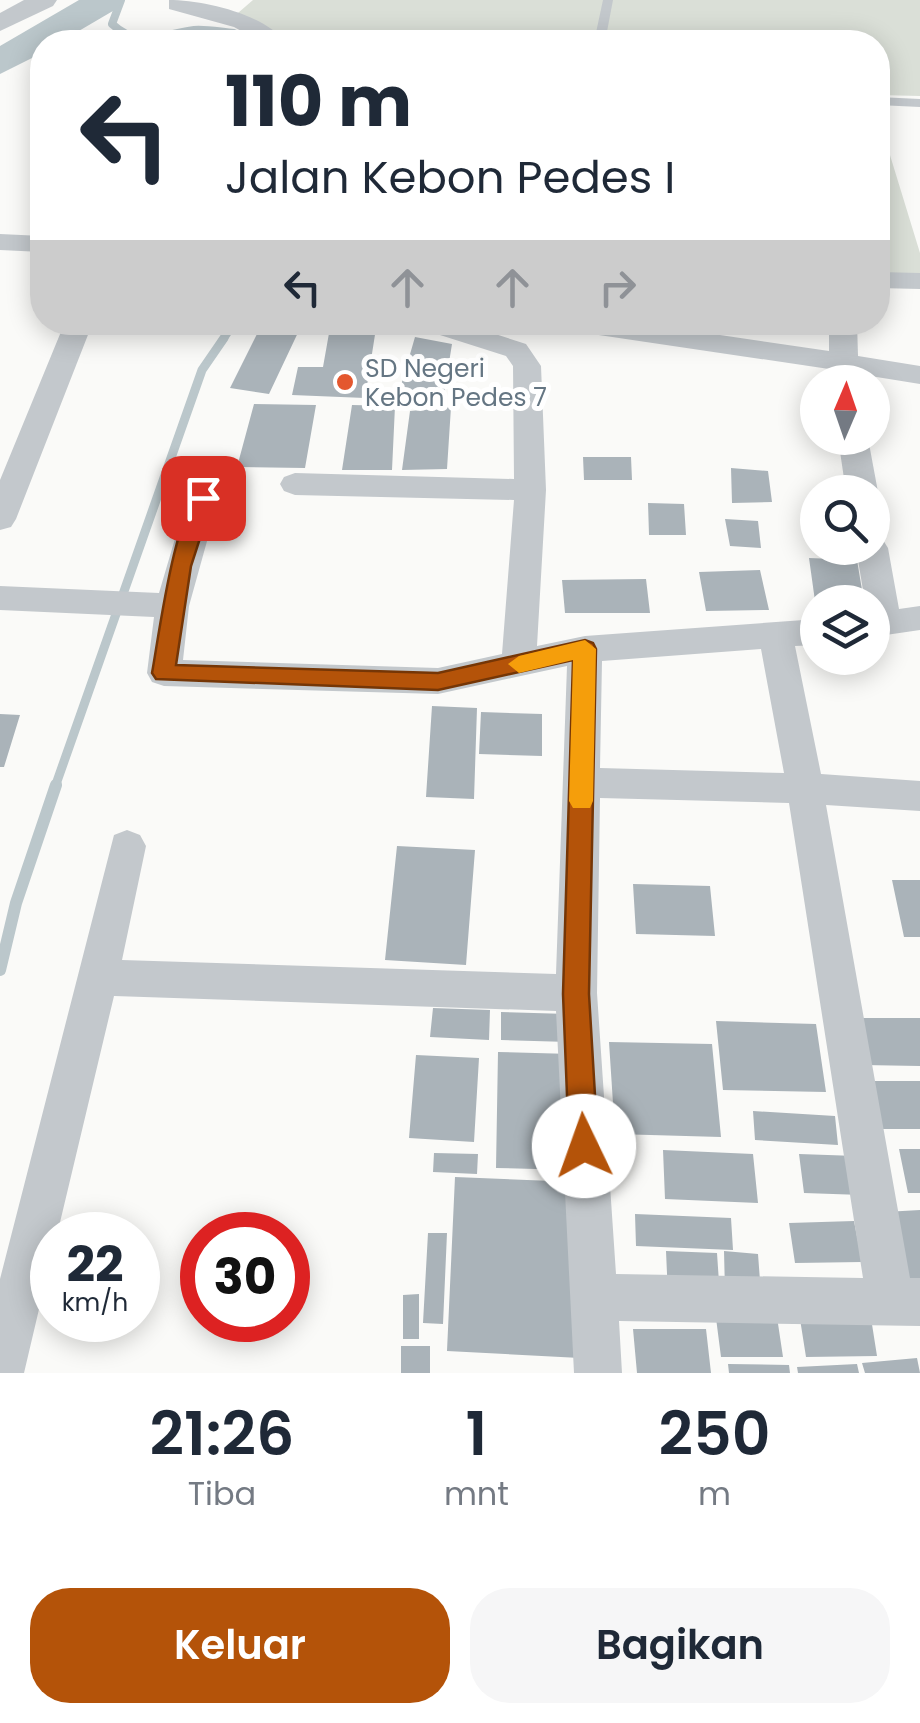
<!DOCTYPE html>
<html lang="id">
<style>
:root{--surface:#fff;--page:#f6f6f7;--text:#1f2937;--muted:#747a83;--accent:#b45309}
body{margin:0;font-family:Poppins,sans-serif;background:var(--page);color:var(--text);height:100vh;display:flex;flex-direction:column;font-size:38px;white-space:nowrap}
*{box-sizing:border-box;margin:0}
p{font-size:32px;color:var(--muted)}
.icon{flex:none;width:55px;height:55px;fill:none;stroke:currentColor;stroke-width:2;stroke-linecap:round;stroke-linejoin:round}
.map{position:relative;height:1373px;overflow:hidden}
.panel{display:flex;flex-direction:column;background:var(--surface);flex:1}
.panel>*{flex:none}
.top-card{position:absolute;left:30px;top:30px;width:860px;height:305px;border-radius:40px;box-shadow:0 5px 25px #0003;background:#fff;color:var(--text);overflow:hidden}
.needle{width:65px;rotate:2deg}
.tools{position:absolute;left:800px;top:365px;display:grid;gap:20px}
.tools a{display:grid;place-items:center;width:90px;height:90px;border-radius:50%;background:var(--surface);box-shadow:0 5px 25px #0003;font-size:50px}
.speed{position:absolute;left:30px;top:1212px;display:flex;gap:20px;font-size:50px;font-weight:700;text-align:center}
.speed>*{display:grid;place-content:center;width:130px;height:130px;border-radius:50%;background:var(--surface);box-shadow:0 5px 25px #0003;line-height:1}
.speed small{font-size:25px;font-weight:400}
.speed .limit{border:15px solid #d22;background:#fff;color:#111}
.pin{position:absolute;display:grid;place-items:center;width:85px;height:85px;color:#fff;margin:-42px;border-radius:20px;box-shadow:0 5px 15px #0006}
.me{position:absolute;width:110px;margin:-55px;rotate:357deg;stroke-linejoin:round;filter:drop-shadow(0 0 8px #0008)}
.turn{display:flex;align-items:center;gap:35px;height:210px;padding:0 30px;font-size:45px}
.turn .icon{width:130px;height:130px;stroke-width:2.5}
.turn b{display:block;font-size:70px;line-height:85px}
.lanes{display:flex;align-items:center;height:95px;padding:0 30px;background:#0003;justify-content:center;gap:50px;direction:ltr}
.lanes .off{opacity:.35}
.eta{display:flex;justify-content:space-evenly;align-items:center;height:170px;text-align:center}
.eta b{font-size:60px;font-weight:600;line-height:70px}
.action{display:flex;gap:20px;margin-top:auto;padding:20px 30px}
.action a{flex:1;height:115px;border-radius:40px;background:var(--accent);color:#fff;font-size:40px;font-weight:600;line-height:115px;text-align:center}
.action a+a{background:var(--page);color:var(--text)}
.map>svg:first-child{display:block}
.green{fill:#dadfd7}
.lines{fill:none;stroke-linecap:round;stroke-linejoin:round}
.stream-far2{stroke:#bbc7cb;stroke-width:8}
.stream-far1{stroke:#bbc7cb;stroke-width:9}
.stream{stroke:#bbc7cb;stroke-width:12}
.river{fill:#bbc7cb;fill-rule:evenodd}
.building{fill:#aab3b9}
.service{fill:#c3c8cc;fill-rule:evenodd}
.minor{fill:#c3c8cc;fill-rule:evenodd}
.tertiary{fill:#c3c8cc;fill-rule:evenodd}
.route{fill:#b45309;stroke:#753606;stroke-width:2.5}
.slow{fill:#f59e0b}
.poi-dot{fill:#e4572e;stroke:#fff;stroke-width:4}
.labels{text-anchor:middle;stroke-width:10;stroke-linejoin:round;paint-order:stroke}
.poi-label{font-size:25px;fill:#657683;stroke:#fff;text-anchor:start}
</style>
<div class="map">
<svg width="920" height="1373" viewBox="0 0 920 1373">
<rect width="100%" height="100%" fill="#fafaf8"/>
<path class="green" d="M 253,0 L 920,0 L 920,96 L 878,95 L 878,42 L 275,42 L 264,33 L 231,19 Z
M 878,116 L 920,253 L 920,278 L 878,274 Z"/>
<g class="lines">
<path class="stream-far2" d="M 121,0 L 112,24 C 140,50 161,34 194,30 C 207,29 221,32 234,33 L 242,42
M 222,341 L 235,322"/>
<path class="stream-far1" d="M 55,787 L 202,370 L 224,338"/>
<path class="stream" d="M 0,970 L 16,903 L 56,785"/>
<path class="river" d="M 79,0 L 123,0 L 118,8 L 60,42 L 42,42 L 42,53 L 0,74 L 0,46 Z"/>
</g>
<path class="building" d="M 263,322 L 303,322 L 269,394 L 230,388 Z
M 331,322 L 377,322 L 365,398 L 292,395 L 298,367 L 323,367 Z
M 415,337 L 452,344 L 442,406 L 395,406 L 392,470 L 342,470 L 352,405 L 395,406 Z
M 254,404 L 316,405 L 305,468 L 237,467 Z
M 451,407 L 447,469 L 402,470 L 410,411 Z
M 583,457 L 631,457 L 632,480 L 584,480 Z
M 731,468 L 768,471 L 772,502 L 732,503 Z
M 648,503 L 684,504 L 686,535 L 649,535 Z
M 725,519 L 758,521 L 761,548 L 730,546 Z
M 809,558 L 857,560 L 864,602 L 815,601 Z
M 760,570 L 769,610 L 706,611 L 699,572 Z
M 646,579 L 650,613 L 565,613 L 562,580 Z
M 432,706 L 477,708 L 474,799 L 426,797 Z
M 481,712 L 542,714 L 542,756 L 479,754 Z
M 0,714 L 20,715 L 4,767 L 0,767 Z
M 397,846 L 475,850 L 466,965 L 385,960 Z
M 892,880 L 920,880 L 920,937 L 904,937 Z
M 633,884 L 710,886 L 715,936 L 636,934 Z
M 433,1008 L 490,1010 L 489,1040 L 430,1037 Z
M 501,1012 L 568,1014 L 569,1042 L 501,1040 Z
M 856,1018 L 920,1018 L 920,1066 L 863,1065 Z
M 716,1021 L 816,1024 L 826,1092 L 723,1090 Z
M 609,1042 L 712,1044 L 721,1137 L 615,1134 Z
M 498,1052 L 572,1054 L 574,1170 L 496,1168 Z
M 416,1055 L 479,1058 L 474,1142 L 409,1138 Z
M 870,1081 L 920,1081 L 920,1129 L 879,1129 Z
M 753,1111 L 835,1116 L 838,1145 L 755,1140 Z
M 899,1149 L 920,1149 L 920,1193 L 908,1193 Z
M 663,1150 L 753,1154 L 758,1203 L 665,1199 Z
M 434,1153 L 478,1154 L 477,1174 L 433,1172 Z
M 799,1154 L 856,1156 L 862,1195 L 804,1193 Z
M 455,1177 L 578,1182 L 580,1358 L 447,1351 Z
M 920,1210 L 920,1292 L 896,1292 L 885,1212 Z
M 635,1214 L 731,1218 L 733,1250 L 636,1246 Z
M 854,1221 L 862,1262 L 795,1263 L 789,1223 Z
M 428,1233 L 447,1233 L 443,1324 L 423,1323 Z
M 666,1251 L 717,1253 L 720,1297 L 668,1296 Z
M 724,1251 L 758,1254 L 761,1294 L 725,1291 Z
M 419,1294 L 419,1339 L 403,1339 L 403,1295 Z
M 777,1317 L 783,1357 L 721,1357 L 716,1318 Z
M 871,1318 L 877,1356 L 806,1357 L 800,1319 Z
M 633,1329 L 706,1329 L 711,1373 L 637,1373 Z
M 401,1346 L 430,1346 L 430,1373 L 401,1373 Z
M 917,1358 L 920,1373 L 865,1373 L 862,1363 Z
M 728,1364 L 789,1365 L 790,1373 L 729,1373 Z
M 857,1364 L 859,1373 L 798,1373 L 797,1367 Z"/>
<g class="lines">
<path class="service" d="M 603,0 L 613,0 L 605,42 L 594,42 Z
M 878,97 L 920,99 L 920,107 L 878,105 Z"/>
<path class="minor" d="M 169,0 C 203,0 261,13 286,42 L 261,42 L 234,27 L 169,9 Z
M 0,234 L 42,236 L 42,252 L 0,250 Z
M 878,272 L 920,273 L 920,289 L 878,288 Z
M 65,322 L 93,322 L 16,519 L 11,527 L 0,530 L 0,480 Z
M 414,322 L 458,322 L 526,344 L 541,366 L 546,490 L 537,646 L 585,636 L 818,619 L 818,645 L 795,646 L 821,774 L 920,781 L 920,811 L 826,805 L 910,1278 L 920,1278 L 920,1326 L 619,1321 L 622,1373 L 574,1373 L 556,1011 L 114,996 L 57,1235 L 52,1235 L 52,1254 L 24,1373 L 0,1373 L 0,1279 L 114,835 L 127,830 L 140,835 L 146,846 L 122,960 L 556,974 L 567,666 L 438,694 L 164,686 L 152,682 L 147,673 L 154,617 L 0,610 L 0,586 L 159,593 L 187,498 L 192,490 L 203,487 L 214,490 L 219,498 L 189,606 L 183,660 L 438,668 L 502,654 L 514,500 L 295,495 L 284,491 L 280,484 L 284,477 L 295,473 L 514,479 L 513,366 L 506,356 L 418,328 ZM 761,649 L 784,773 L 600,768 L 602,661 ZM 600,798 L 789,803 L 863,1278 L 616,1274 L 597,993 Z
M 551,322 L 632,322 L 829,351 L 829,322 L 857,322 L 858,356 L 920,366 L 920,384 L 858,374 L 858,382 L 830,382 L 829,369 L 565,330 Z
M 838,438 L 868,438 L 878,492 L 873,500 L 872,492 L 846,492 Z
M 872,537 L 883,540 L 888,548 L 899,609 L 920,606 L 920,630 L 872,637 L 872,602 L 865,602 L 856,548 L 872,548 Z"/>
<path class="tertiary" d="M 24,0 L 57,0 L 53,6 L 0,31 L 0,13 Z"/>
</g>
<path class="route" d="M 203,491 L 213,498 L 191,566 L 176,665 L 438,673 L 585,640 L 593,643 L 596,649 L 589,994 L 598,1146 L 594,1155 L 584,1159 L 574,1155 L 569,1146 L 563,994 L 573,660 L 438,690 L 156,679 L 152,673 C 158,642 176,500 203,491 Z"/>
<path class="slow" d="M 585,640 L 596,649 L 593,801 L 590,808 L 573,808 L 569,801 L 573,660 L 519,673 L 508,664 L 519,656 Z"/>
<circle class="poi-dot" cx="345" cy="382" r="10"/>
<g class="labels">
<g class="poi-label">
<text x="365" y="377">SD Negeri<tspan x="365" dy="29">Kebon Pedes 7</tspan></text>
</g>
</g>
</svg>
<div class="tools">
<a><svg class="needle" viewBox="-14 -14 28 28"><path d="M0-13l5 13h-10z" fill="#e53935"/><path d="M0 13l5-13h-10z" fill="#747a83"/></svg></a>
<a><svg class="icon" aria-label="search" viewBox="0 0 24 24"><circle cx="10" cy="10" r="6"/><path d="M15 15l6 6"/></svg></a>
<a><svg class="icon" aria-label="layers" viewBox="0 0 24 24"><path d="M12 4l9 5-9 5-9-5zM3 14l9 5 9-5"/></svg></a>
</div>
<div class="speed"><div>22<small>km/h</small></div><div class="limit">30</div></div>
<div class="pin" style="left:203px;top:498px;background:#d93025"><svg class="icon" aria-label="arrive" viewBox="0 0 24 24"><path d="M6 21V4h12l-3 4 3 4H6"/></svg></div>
<svg class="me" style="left:584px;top:1146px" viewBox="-20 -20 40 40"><circle r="19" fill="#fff"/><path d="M0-13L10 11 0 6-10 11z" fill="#b45309"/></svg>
<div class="top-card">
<div class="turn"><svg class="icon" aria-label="left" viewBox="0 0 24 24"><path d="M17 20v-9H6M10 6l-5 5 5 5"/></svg><div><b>110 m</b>Jalan Kebon Pedes I</div></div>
<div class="lanes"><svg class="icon" aria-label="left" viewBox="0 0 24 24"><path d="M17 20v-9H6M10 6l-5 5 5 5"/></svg><svg class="icon off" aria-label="ahead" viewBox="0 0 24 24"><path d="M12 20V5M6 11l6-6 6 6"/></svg><svg class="icon off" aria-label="ahead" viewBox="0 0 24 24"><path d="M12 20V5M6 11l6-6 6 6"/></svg><svg class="icon off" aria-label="right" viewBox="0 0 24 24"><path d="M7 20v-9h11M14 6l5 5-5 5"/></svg></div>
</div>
</div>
<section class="panel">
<div class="eta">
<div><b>21:26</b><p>Tiba</p></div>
<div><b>1</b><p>mnt</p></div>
<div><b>250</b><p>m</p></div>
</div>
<div class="action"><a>Keluar</a><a>Bagikan</a></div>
</section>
